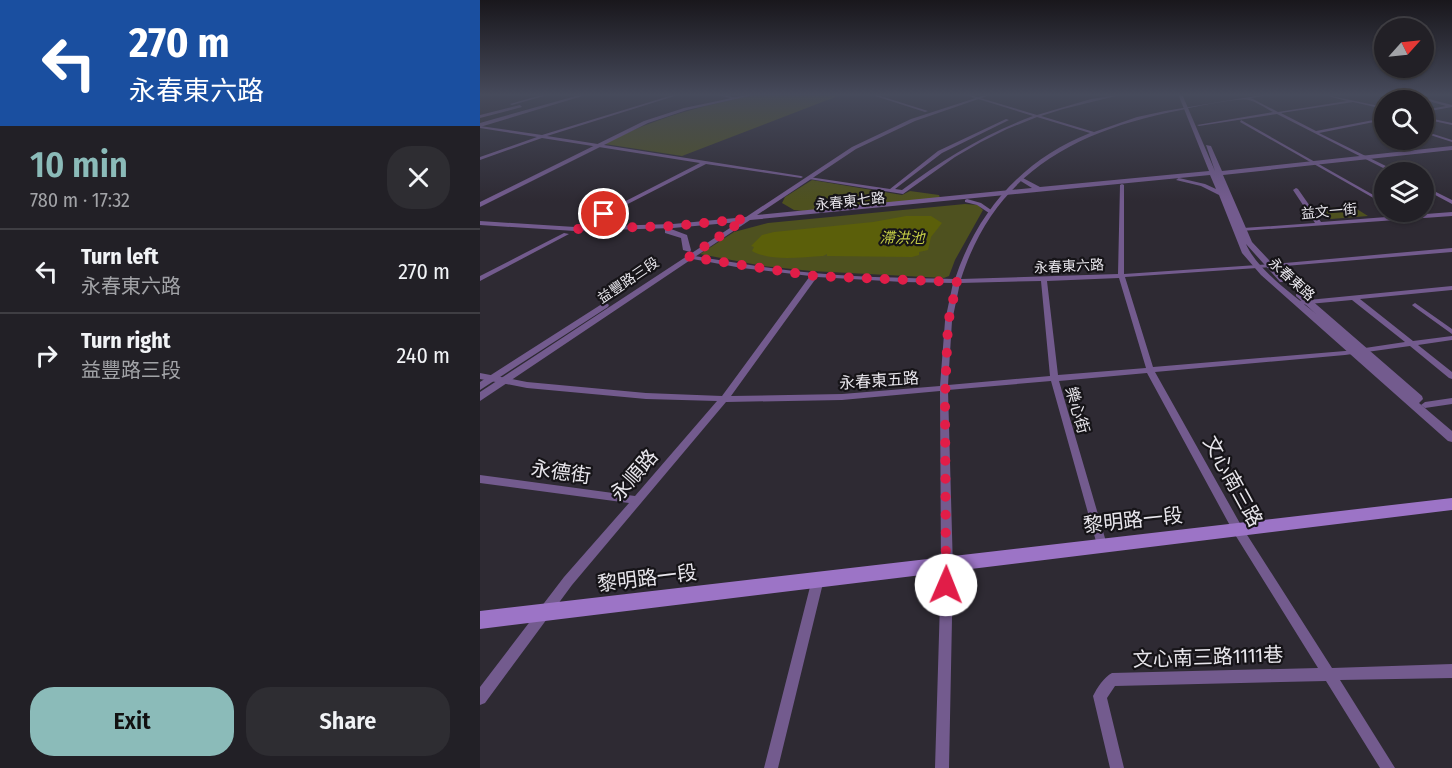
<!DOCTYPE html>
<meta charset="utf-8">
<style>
:root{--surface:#222026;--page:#2e2d32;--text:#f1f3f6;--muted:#a2a3a7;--line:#3f3e43;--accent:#8bbbb9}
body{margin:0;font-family:"Fira Sans Condensed","Noto Sans TC",sans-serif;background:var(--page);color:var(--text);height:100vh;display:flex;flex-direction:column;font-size:22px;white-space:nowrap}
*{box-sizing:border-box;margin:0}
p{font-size:20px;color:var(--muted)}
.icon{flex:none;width:33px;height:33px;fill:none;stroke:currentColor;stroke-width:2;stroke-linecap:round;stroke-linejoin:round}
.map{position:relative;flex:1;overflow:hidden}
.details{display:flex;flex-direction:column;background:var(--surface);width:480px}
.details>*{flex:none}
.banner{background:#1a4fa0;color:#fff;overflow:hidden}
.needle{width:39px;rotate:63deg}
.tools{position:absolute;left:894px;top:18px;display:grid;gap:12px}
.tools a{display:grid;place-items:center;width:60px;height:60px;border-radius:50%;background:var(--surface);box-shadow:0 2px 4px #0004,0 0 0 2px var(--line);font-size:30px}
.pin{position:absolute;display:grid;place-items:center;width:51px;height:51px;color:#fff;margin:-26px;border:3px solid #fff;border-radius:50%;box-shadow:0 2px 6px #0007}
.me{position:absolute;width:66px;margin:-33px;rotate:1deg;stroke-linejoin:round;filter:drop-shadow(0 0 4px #0008)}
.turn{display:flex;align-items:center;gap:21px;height:126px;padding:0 30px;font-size:27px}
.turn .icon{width:78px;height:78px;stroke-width:2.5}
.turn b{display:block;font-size:42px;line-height:51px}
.round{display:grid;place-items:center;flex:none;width:63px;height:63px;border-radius:24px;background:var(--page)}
.summary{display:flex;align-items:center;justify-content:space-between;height:102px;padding:0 30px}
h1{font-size:36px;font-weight:600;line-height:45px;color:var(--accent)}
.button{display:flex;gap:12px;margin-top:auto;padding:12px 30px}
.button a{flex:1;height:69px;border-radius:24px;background:var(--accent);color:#111;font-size:24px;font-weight:600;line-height:69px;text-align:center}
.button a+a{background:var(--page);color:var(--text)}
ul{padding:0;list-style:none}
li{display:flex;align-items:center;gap:18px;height:84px;padding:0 30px;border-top:2px solid var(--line)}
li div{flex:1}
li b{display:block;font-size:22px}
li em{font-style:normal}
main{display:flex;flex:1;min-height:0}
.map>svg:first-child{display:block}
.green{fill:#4e511f}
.water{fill:#5b5f0a}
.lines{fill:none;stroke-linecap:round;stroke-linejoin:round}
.minor{fill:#735b8e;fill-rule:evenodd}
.tertiary{fill:#735b8e;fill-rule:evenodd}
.secondary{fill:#9c74c6;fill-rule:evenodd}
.route{stroke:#e11d48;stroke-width:10;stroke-dasharray:0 18}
.labels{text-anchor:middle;stroke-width:4.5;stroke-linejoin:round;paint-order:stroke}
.far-street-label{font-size:14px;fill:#e8e6ec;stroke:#161418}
.far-water-label{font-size:15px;font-style:italic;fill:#c5cd46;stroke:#161418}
.street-label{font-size:16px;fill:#e8e6ec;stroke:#161418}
.near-street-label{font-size:20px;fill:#e8e6ec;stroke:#161418}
</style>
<main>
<section class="details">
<div class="banner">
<div class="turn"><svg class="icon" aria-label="left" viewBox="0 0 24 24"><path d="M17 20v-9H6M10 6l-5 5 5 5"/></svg><div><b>270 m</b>永春東六路</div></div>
</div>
<div class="summary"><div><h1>10 min</h1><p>780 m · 17:32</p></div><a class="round"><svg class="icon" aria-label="close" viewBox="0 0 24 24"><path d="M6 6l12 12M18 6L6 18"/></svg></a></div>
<ul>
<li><svg class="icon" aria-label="left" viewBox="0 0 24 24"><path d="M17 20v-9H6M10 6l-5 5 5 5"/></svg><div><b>Turn left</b><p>永春東六路</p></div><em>270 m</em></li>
<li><svg class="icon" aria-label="right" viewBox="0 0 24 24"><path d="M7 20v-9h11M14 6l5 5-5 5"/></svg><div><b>Turn right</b><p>益豐路三段</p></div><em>240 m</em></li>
</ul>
<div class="button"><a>Exit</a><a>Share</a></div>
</section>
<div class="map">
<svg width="972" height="768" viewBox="0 0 972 768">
<rect width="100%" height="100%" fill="#2e2a33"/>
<path class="green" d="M 280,94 L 363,94 L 202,156 L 125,144 C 175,117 225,105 280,94 Z
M 332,180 L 422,195 L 430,191 L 459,195 L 460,198 L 323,211 L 314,210 L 302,203 L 305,197 Z
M 485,204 L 498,205 L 503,210 L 475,260 L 469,276 L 464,278 L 331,271 L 283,266 L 220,254 L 254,232 L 288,223 Z
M 872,206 L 888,216 L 851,219 L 837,209 Z"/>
<path class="water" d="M 426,216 L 451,216 L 462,223 L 451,237 L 448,250 L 439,252 L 439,255 L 432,257 L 347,256 L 347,254 L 343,256 C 321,257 292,262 272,251 L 274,247 L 271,246 L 282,235 L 294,232 L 393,222 Z"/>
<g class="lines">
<path class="minor" d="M 196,94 L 201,94 L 67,136 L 321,176 L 323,177 L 321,178 L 226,164 L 95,231 L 93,230 L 93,228 L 220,163 L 62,138 L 0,160 L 0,157 L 57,137 L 0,128 L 0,126 L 62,135 Z
M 233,94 L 239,94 L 257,98 L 255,99 Z
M 389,94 L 394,94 L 448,111 L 445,112 Z
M 482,94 L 487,94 L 557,115 L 611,99 L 644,94 L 583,109 L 561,116 L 614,132 L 657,117 L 685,111 L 788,94 L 795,94 L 771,98 L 798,112 L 867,101 L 841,94 L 904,107 L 904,109 L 873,102 L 801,113 L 836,131 L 904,118 L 904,120 L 839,133 L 916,171 L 916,172 L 911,172 L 797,114 L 719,126 L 717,125 L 793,112 C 785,108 777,102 769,100 C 760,97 712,107 701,110 C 597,130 515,172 481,279 L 638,274 L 640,185 L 642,184 L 644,185 L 644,274 L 805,263 L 972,248 L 972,252 L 805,266 L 645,277 L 673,367 L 865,351 L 925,342 L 872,300 L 818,305 L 815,303 L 818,301 L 972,286 L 972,290 L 880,299 L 933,341 L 972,336 L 972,340 L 938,345 L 972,372 L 972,379 L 969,378 L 930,346 L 865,355 L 675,372 L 762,527 L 852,668 L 972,664 L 972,678 L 860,680 L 915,768 L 900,768 L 846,681 L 635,686 L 627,698 L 644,768 L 630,768 L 613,696 C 617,688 624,677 632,673 L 838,668 L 754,533 L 667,373 L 579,381 L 627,545 L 626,548 L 622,550 L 618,548 L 617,545 L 571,381 L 468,390 L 473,569 L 469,768 L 455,768 L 461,569 L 460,391 L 362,400 L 246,402 L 92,585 L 5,703 L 0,705 L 0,687 L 84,577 L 149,503 L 0,483 L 0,475 L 155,496 L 237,401 L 166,399 L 47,388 L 0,379 L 0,373 L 47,382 L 166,393 L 242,396 L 330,276 L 262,268 L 207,258 L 207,256 L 209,255 C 244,261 279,267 314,271 C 367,277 421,278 475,279 C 497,212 543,159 610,133 L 557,117 L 527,129 L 501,142 L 475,157 L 423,194 L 329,179 L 327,178 L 329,177 L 410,189 L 458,151 L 526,119 L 529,120 L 462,153 L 415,189 L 422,190 C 463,159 505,134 553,116 ZM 337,277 L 423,282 L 473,283 L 465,321 L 460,386 L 362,394 L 251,396 ZM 639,278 L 666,368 L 578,375 L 567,281 ZM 561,281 L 570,376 L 468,385 L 472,321 L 480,283 Z
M 924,94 L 929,94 L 972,105 L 972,107 L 944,112 L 944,110 L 966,106 Z
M 944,117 L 972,123 L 972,125 L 944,119 Z
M 761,120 L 904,201 L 904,204 L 760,122 Z
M 944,131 L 972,140 L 972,142 L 944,133 Z
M 944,186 L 972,200 L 972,204 L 944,189 Z
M 816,188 L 818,189 L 841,222 L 972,212 L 972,216 L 761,231 L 760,230 L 763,228 L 835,223 L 813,190 Z
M 84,233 L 89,234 L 0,281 L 0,276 Z
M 935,303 L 972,329 L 972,334 L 933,306 L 932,305 Z
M 972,398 L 972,404 L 945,408 L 941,405 L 945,402 Z
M 338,574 L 342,575 L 344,579 L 298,768 L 284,768 L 332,579 L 334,575 Z"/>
<path class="tertiary" d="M 65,94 L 71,94 L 32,105 L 30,104 Z
M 103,94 L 109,94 L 0,127 L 0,123 Z
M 271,94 L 278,94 L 207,110 L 168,123 L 0,207 L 0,202 L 164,121 L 204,108 Z
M 508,94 L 513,94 L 435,121 L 376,149 L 277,215 L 552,188 L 539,180 L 538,179 L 541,177 L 560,187 L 729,171 L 698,94 L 702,94 L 735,171 L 726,145 L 731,146 L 742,171 L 972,146 L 972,150 L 743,175 L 772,242 L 806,278 L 806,282 L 800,282 L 766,244 C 777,270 815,296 836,314 L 816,296 L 816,292 L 822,292 L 942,396 L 943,399 L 939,403 L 972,431 L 972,442 L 968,441 L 781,275 L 762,253 L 739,195 L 721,186 L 696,180 L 699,178 L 725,184 L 736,189 L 730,175 L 270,220 L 0,401 L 0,392 L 259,222 L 193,228 L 95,231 L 0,225 L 0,221 L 95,227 L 193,224 L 266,217 L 372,147 L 431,119 Z
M 40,105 L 42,107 L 0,118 L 0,115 Z
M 487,199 L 501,203 L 514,212 L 509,213 L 497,205 L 485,202 L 485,200 Z
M 185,229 L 191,229 L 207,235 L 211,250 L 210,252 L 203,250 L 201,238 L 185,233 Z
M 125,302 L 129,305 L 128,307 L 0,390 L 0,382 Z"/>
<path class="secondary" d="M 972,498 L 972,510 L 0,629 L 0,611 Z"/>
</g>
<linearGradient id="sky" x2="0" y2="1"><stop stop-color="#19171c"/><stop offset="0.47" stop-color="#464a5b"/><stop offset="1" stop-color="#464a5b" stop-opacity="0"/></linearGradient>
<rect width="972" height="201" fill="url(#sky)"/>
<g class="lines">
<path class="route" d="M 124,214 L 95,229 L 193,226 L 265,219 L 209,257 L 334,276 L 477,282 L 468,323 L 465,398 L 466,585"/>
</g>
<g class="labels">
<g class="far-street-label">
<text transform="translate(370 201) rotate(-6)" y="5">永春東七路</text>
<text transform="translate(849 211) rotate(-5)" y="5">益文一街</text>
<text transform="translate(589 266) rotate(-3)" y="5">永春東六路</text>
<text transform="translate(812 279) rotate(42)" y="5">永春東路</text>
<text transform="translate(148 280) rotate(-34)" y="5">益豐路三段</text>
</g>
<g class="far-water-label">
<text x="422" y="243">滯洪池</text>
</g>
<g class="street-label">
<text transform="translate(399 380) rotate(-4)" y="6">永春東五路</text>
<text transform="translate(598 410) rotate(74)" y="6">樂心街</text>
</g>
<g class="near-street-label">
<text transform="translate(81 472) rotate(8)" y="7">永德街</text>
<text transform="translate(154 475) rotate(-49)" y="7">永順路</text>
<text transform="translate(753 481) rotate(61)" y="7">文心南三路</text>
<text transform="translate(653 520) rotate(-6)" y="7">黎明路一段</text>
<text transform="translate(167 578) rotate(-7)" y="7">黎明路一段</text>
<text transform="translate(728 657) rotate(-2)" y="7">文心南三路1111巷</text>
</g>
</g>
</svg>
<div class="tools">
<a><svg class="needle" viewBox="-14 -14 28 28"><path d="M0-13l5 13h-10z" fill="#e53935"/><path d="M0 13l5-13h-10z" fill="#a2a3a7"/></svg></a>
<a><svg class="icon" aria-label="search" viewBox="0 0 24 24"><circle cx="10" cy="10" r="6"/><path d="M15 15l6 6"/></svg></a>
<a><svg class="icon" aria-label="layers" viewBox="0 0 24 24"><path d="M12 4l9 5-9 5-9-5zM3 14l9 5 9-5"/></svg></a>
</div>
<div class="pin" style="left:124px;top:214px;background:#d93025"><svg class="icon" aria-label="arrive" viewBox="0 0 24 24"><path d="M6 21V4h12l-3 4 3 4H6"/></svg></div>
<svg class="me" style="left:466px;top:585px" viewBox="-20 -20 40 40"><circle r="19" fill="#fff"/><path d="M0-13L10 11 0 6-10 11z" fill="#e11d48"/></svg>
</div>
</main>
